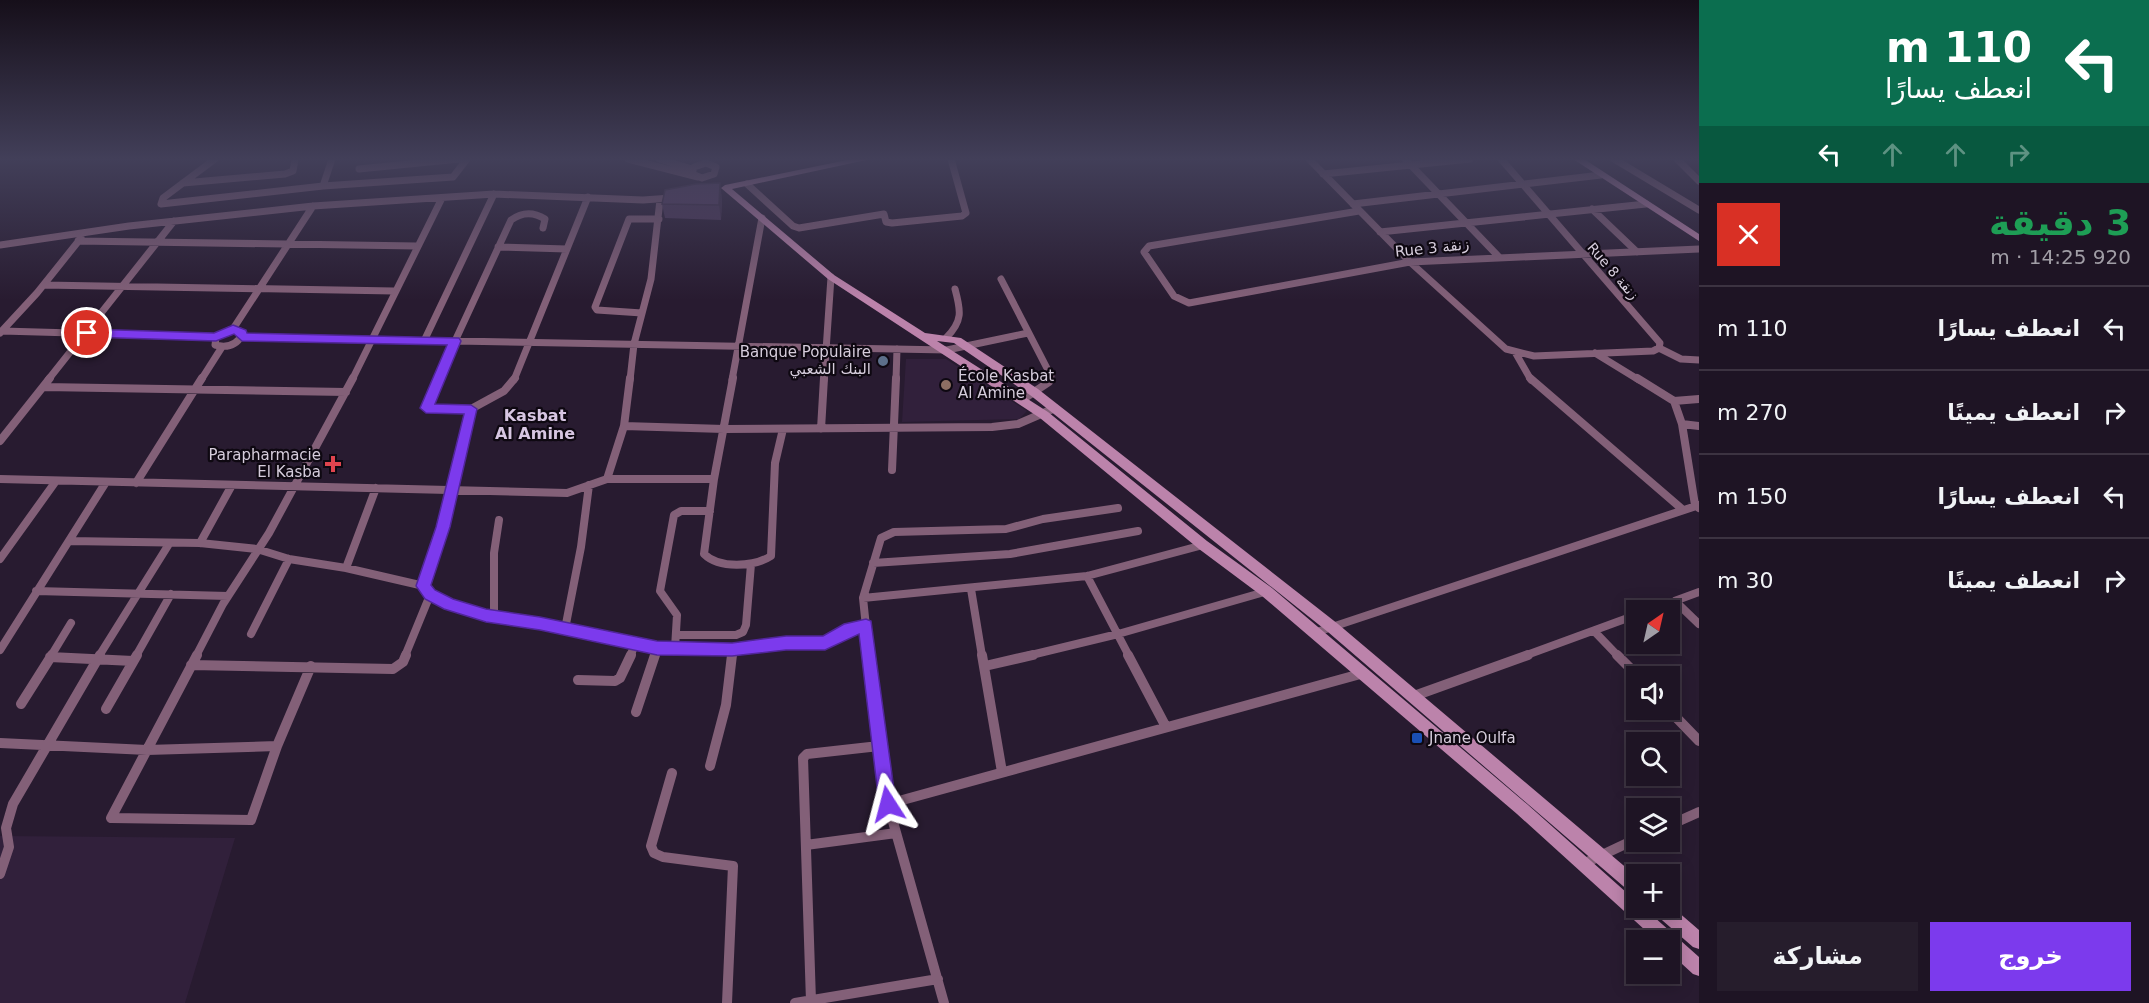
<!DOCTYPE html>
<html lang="ar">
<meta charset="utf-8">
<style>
:root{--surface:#1e1424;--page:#261d2c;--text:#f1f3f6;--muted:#a19ea6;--line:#3c3341;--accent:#7c3aed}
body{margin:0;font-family:"DejaVu Sans",Cairo,sans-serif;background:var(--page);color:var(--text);direction:rtl;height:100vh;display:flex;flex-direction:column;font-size:22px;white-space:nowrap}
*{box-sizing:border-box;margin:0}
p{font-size:20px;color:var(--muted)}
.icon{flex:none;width:33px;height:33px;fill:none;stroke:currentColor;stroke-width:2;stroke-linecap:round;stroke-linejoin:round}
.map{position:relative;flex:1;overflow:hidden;direction:ltr}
.sheet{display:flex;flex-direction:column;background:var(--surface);width:450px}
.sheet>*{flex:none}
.hud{background:#0b6e4f;color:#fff;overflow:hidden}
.needle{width:39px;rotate:34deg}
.tools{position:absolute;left:1626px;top:600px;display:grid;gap:12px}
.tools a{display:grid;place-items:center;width:54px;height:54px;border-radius:0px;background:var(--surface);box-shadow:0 3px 15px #0003,0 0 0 2px var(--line);font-size:30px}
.pin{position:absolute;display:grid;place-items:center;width:51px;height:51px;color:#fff;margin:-26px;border:3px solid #fff;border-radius:50%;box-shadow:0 2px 6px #0007}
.me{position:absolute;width:66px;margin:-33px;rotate:351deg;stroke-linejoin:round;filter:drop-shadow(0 0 4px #0008)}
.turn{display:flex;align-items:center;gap:21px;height:126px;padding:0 18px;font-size:27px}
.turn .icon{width:78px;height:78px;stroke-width:2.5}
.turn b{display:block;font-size:42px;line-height:51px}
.lanes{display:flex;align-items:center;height:57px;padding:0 18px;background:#0003;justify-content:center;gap:30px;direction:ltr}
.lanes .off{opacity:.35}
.round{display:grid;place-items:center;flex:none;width:63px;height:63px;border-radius:0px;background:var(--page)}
.overview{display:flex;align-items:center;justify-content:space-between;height:102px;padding:0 18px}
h1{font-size:36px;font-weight:800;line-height:45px;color:#1e9e55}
.button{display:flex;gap:12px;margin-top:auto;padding:12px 18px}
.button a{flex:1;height:69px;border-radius:0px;background:var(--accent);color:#fff;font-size:24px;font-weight:800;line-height:69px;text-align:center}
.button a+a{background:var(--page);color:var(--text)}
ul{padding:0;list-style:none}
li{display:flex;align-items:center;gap:18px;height:84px;padding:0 18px;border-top:2px solid var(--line)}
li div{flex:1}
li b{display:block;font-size:22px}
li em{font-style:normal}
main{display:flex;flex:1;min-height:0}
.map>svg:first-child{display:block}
.built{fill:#31203b}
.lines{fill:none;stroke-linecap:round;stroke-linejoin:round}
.street-far2{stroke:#836078;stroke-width:7}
.street-far1{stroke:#836078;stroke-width:8}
.street{stroke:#836078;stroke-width:10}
.secondary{fill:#bc83ab;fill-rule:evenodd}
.wall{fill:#4c3758}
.shaded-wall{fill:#3e2d47}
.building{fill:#584066;stroke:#3e2d47;stroke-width:1.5}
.route{fill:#7c3aed;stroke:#51269a;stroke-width:1.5}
.service-dot{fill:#5c6f8a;stroke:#0e0811;stroke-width:2}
.education-dot{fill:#8d6e63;stroke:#0e0811;stroke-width:2}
.health-dot{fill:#e0444e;stroke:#0e0811;stroke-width:2}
.transit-dot{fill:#1a4fb4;stroke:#0e0811;stroke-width:2}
.labels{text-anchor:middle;stroke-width:4.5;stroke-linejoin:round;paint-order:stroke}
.far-street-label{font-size:14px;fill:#d6cddc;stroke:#0e0811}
.street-label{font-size:15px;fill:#d6cddc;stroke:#0e0811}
.poi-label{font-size:15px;fill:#d6cddc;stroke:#0e0811;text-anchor:end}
.neighbourhood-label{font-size:16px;font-weight:bold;fill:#d7c6e2;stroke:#0e0811}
</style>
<main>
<section class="sheet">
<div class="hud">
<div class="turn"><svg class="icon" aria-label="left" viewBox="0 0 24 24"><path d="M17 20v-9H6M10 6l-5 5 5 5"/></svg><div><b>110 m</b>انعطف يسارًا</div></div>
<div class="lanes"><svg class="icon" aria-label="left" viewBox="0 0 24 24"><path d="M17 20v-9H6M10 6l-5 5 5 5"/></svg><svg class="icon off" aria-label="ahead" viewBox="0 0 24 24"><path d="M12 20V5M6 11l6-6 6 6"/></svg><svg class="icon off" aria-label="ahead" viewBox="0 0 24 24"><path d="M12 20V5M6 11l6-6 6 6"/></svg><svg class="icon off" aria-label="right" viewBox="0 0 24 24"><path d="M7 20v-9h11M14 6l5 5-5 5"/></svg></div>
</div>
<div class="overview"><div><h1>3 دقيقة</h1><p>920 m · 14:25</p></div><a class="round" style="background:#d93025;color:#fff"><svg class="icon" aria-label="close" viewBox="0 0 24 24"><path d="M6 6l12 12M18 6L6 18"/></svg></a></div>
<ul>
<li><svg class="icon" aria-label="left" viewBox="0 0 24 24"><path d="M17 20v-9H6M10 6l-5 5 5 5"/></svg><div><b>انعطف يسارًا</b></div><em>110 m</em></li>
<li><svg class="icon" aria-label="right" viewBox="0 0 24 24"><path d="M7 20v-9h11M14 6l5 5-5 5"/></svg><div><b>انعطف يمينًا</b></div><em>270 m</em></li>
<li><svg class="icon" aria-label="left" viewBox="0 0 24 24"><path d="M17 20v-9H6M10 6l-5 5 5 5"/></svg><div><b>انعطف يسارًا</b></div><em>150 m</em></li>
<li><svg class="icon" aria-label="right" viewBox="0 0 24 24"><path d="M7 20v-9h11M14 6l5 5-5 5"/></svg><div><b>انعطف يمينًا</b></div><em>30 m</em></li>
</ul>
<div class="button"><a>خروج</a><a>مشاركة</a></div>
</section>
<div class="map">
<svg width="1699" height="1003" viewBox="0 0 1699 1003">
<rect width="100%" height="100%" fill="#281b30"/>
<path class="built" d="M 906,359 L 946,359 L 1027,411 L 1019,419 L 902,422 Z
M 0,836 L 235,838 L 185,1003 L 0,1003 Z"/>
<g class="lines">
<path class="street-far2" d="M 215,159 L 163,198 L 161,204 L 323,186 L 453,177 L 467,159
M 628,159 L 698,177
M 659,159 L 692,169
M 1309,159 L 1410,262 L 1506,349 L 1534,356 L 1653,351 L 1659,348 L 1660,343 L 1501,159
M 1405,159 L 1498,256
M 1614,159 L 1699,210
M 1677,159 L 1699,181
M 706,163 L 716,167 L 714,174 L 702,178 L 692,174 L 694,167 Z
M 359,169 L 459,159
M 1323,174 L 1470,159
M 183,183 L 285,174 L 293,171 L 295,159
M 747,184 L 793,226 L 799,228 L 884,214 L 886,222 L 892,223 L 962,216 L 966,213 L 951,159
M 323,186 L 332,159
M 1353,204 L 1601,175
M 1592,209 L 1637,252
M 1359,211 L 1149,246 L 1144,252 L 1174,296 L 1189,303 L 1410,262 L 1699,249
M 1380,232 L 1646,204
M 78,241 L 417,246
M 0,245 L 129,226 L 313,206 L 494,194 L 643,200 L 671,198
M 498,247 L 567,249
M 1001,279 L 1051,376 L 1050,380
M 44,285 L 394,291
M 642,313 L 597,310 L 595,307 L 629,219 L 659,219
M 233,329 L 313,206
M 229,330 L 240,331 L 242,335 C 236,346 226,348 215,345 L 216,337 Z
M 2,331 L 216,337
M 0,333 L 37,293 L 81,238
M 241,337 L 947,350 L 1028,333
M 946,338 C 963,321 961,311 955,289
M 424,341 L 494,194
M 1659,348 L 1681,359 L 1699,360
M 1515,352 L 1531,380
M 1595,353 L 1639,380
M 48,380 L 174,221
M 201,380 L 222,347
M 352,380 L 442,198
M 437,380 L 511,220 C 522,212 534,212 545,219 L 543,228
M 514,380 L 588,197
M 630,380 L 634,344 L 651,279 L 660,200
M 732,380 L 762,218
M 824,380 L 831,277
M 896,380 L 897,349"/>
<path class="street-far1" d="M 438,378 L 426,408 L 471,409
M 733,378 L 714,479 L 704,554 C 719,569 754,567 771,556 L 775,463 L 783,429
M 1530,378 L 1682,509
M 1637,378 L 1674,401
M 44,387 L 346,392
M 1699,399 L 1674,401 L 1682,424 L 1695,505 L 1699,508
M 1022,400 L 1049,382 L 1050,378
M 1682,424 L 1699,426
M 624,426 L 724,429 L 992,427 L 1018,424 L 1055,408
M 821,429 L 824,378
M 0,441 L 50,378
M 892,470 L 896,378
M 0,479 L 567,493 L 607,479 L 714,479
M 607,479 L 624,426 L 630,378
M 136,483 L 202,378
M 69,541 L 200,543 L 257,549 L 289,559 L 346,568 L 424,586 L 443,527 L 471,409 L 504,391 L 515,378
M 200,543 L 232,485
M 0,559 L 56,481
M 873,563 L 1010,554 L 1138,531
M 346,568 L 376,488
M 1087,576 L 1129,656
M 424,586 L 430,595 L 449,604 L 486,615 L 540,623 L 657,648 L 732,650 L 786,643 L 825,643 L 844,631 L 866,625
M 971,589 L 982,656
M 36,591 L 228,596
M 863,598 L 1087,576 L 1203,545
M 1675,601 L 1699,624
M 1650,610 L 1699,592
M 494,617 L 494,553 L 499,520
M 565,629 L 581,547 L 589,485
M 1594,631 L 1618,656
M 1317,632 L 1699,505
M 251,634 L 289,559
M 676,635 L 736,635 L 743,632 L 746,625 L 751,564
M 675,648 L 677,615 L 660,591 L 674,515 L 681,511 L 710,511
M 0,650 L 106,482
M 51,656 L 71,623
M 99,656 L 169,544
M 136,656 L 171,594
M 196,656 L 223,604 L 269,533 L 353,378
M 405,656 L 430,595
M 630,656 L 636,643
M 654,656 L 657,648
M 731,656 L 732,650
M 869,656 L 863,598 L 881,538 L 894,532 L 1006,529 L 1043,519 L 1118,508
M 1027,656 L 1118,634 L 1268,591
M 1524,656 L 1636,615"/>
<path class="street" d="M 197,655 L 111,818 L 251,820 L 277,746 L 311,666
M 869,655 L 879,752 L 888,804 L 944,1003
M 982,655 L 1002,772
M 1128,655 L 1166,727
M 1617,655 L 1638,676
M 50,657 L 133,661
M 191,665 L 393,669 L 403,662 L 406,655
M 985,666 L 1033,655
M 578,680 L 615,681 L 620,678 L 631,655
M 1414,696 L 1528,655
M 21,704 L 52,655
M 106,709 L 137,655
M 1669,710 L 1699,741
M 636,712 L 655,655
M 0,743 L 147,750 L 277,746
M 710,766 L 726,705 L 732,655
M 672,773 L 651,846 L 654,853 L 663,857 L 733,866 L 727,1003
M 888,804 L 1364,673
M 1670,825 L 1699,812
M 806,845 L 896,833
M 1583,864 L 1636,839
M 0,874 L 9,847 L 6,828 L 13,804 L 100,655
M 811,1001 L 803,758 L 807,754 L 879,746
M 795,1003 L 938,979"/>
<path class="secondary" d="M 852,159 L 871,159 L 732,189 L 834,275 L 925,333 L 961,338 L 1038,389 L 1338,624 L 1636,876 L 1636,894 L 1630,892 L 1328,632 L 1030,395 L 954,343 L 937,341 L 1048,412 L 1207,541 L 1272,588 L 1527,804 L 1636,901 L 1636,908 L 1644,908 L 1699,957 L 1699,976 L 1693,974 L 1670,953 L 1670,940 L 1656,940 L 1517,814 L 1262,596 L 1199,549 L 1040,418 L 828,279 L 721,188 L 725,185 Z
M 1573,159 L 1584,159 L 1699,234 L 1699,241 Z
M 1670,905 L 1699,930 L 1699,949 L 1693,947 L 1655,914 L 1653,908 L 1670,908 Z"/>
</g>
<path class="wall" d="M 722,198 L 721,220 L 665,218 L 662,204 Z"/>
<path class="shaded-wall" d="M 720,183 L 722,198 L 721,220 L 719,205 Z"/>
<path class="building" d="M 720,183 L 719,205 L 662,204 L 665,190 L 696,184 Z"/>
<linearGradient id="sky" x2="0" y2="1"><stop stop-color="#160f1a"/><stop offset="0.53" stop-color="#423f59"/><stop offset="1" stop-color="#423f59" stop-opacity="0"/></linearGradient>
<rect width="1699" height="300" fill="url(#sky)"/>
<path class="route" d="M 233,325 L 246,330 L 247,333 L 459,338 L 461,341 L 435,404 L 471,405 L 477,409 L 450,527 L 431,585 L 435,590 L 453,599 L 486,609 L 540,617 L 657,641 L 732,643 L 786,636 L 823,636 L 844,624 L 866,619 L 871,621 L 896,804 L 894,810 L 888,812 L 882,810 L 879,804 L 859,634 L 825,650 L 786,650 L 732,656 L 657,655 L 540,630 L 486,622 L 444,609 L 425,599 L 416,586 L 436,527 L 464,414 L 426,413 L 420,408 L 447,345 L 242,341 L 234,334 L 216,341 L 87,337 L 81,333 L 87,329 L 214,333 Z"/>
<circle class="service-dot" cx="883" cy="361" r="6"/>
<circle class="education-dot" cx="946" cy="385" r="6"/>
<path class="health-dot" d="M330 455h6v6h6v6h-6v6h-6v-6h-6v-6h6z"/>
<rect class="transit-dot" x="1411" y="732" width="12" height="12" rx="3"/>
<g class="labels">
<g class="far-street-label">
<text transform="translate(1613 271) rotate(49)" y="5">Rue 8 زنقة</text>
</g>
<g class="street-label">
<text transform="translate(1432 248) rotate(-6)" y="5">Rue 3 زنقة</text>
</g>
<g class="poi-label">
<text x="871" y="357">Banque Populaire<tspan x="871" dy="17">البنك الشعبي</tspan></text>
<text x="958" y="381" text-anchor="start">École Kasbat<tspan x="958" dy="17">Al Amine</tspan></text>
<text x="321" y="460">Parapharmacie<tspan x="321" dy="17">El Kasba</tspan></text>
<text x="1429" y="743" text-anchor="start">Jnane Oulfa</text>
</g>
<g class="neighbourhood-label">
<text x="535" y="421">Kasbat<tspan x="535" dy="18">Al Amine</tspan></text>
</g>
</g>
</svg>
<div class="tools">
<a><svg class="needle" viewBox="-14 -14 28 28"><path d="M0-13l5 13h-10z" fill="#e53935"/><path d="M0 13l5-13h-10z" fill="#a19ea6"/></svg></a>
<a><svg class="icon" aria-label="sound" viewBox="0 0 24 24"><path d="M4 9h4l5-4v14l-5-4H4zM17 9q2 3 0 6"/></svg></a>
<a><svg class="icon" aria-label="search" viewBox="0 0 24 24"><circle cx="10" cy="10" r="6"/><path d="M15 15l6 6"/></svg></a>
<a><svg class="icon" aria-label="layers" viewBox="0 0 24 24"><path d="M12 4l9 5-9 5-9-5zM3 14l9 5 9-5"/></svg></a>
<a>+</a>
<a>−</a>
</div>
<div class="pin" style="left:87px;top:333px;background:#d93025"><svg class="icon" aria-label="arrive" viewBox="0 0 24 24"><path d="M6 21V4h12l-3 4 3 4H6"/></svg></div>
<svg class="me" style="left:888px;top:804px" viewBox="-20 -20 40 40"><path d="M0-17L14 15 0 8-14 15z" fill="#7c3aed" stroke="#fff" stroke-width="4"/></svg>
</div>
</main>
